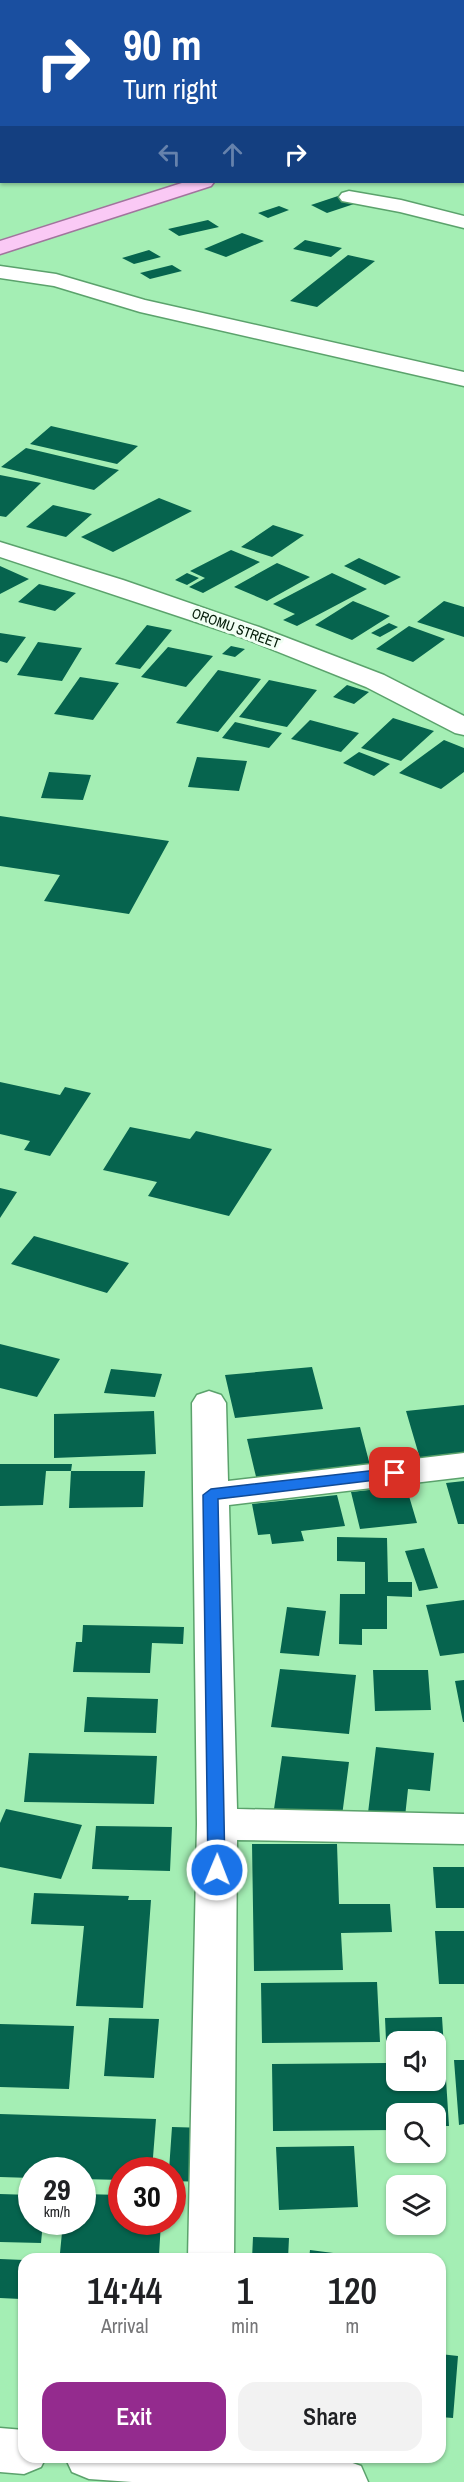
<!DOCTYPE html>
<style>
:root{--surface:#fff;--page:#f2f2f2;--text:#202124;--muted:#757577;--accent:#942b8e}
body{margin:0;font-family:"Archivo Narrow",sans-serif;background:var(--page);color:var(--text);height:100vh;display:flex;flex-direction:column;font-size:22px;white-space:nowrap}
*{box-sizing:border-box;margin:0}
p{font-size:20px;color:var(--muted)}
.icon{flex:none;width:33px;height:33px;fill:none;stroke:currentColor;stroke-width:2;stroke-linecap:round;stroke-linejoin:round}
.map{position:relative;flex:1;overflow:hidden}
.side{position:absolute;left:18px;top:2253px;width:428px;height:210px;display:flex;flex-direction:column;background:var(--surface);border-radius:18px;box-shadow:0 2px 4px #0004}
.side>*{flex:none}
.guide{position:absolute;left:0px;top:0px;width:465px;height:183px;box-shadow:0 2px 4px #0004;background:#1a4fa0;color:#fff;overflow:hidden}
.tools{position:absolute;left:386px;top:2031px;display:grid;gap:12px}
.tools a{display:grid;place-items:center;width:60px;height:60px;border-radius:12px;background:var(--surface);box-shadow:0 2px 4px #0004;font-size:30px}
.speed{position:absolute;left:18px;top:2157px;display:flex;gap:12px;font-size:30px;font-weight:700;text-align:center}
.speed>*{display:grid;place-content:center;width:78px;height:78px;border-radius:50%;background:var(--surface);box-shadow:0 2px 4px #0004;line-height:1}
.speed small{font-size:15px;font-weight:400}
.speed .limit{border:9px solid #d22;background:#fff;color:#111}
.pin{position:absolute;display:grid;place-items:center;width:51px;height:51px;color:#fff;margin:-26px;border-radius:12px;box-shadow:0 3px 9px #0006}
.me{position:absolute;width:66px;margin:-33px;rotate:1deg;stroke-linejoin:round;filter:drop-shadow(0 0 4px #0008)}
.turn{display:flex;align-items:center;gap:21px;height:126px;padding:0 24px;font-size:27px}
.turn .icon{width:78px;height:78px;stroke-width:2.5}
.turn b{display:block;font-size:42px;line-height:51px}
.lanes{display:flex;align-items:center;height:57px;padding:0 24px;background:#0003;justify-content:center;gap:30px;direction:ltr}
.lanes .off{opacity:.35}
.eta{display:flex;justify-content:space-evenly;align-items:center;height:102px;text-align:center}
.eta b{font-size:36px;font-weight:600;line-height:42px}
.button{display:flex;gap:12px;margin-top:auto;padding:12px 24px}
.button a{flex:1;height:69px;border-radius:18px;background:var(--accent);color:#fff;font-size:24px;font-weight:600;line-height:69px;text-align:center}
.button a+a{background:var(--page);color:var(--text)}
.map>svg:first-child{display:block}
.building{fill:#06644e;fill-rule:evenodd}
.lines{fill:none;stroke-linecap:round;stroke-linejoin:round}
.street-casing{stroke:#5ba26c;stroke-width:3}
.primary-casing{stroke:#a1749d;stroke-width:3}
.street{fill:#fff;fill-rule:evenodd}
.primary{fill:#fac9f5;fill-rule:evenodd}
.route{fill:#1a73e8;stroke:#114b97;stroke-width:1.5}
.labels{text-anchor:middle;stroke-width:6;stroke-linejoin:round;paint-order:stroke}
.far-street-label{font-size:14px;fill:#001a06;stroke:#f0fff3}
</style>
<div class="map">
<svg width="464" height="2482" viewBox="0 0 464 2482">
<rect width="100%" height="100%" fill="#a4eeb4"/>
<path class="building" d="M 338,196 L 354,204 L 327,213 L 311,205 Z
M 279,206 L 289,210 L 268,218 L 258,213 Z
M 208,220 L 219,227 L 179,236 L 168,229 Z
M 242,233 L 264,241 L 226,257 L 204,249 Z
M 305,240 L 342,248 L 331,257 L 293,249 Z
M 149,250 L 161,257 L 134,264 L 122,258 Z
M 348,255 L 375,261 L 317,307 L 290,301 Z
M 172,265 L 182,271 L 150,279 L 140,273 Z
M 51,426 L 138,446 L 117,464 L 30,444 Z
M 26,448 L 119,470 L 94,490 L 1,467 Z
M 0,475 L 41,483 L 6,517 L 0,516 Z
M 159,498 L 192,511 L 113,552 L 81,537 Z
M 53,505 L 92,514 L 66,537 L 26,527 Z
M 273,525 L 304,535 L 272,557 L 241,547 Z
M 231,550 L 260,562 L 203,593 L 189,587 L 205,578 L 190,571 Z
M 359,558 L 401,577 L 385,585 L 344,566 Z
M 277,563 L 310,577 L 267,601 L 234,587 Z
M 0,566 L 29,579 L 0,594 Z
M 187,573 L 199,578 L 187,585 L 175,580 Z
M 332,573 L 367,589 L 297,626 L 283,620 L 295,614 L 273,604 Z
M 39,584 L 76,593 L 55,611 L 18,602 Z
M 353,601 L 390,616 L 352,640 L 315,625 Z
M 444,601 L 464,607 L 464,637 L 417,622 Z
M 389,623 L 398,627 L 380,637 L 371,633 Z
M 147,625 L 172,630 L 140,669 L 115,664 Z
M 409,626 L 445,639 L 413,662 L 376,649 Z
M 0,633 L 26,637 L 7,663 L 0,661 Z
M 38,642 L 82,648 L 62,681 L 17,675 Z
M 231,646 L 245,649 L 235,657 L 222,654 Z
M 168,647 L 213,656 L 186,687 L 141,677 Z
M 218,670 L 261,679 L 218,732 L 176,723 Z
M 80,677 L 119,683 L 93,720 L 54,714 Z
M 269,680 L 317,690 L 287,727 L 239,717 Z
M 347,685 L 369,692 L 354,704 L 333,697 Z
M 393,718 L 434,731 L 401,761 L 361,748 Z
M 310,720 L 359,733 L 341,752 L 291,739 Z
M 235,722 L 282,733 L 269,748 L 222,738 Z
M 444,740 L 464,748 L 464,772 L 441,789 L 399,773 Z
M 359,752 L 390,764 L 374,776 L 343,763 Z
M 197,757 L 247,761 L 239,791 L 188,787 Z
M 49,772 L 91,775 L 83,800 L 41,798 Z
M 0,816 L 169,841 L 129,914 L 44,901 L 60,875 L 0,866 Z
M 0,1082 L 60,1095 L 65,1087 L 91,1093 L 50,1156 L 24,1150 L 30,1141 L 0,1134 Z
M 130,1127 L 190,1139 L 196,1131 L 272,1149 L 229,1216 L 148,1196 L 157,1182 L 103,1170 Z
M 0,1188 L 17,1192 L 0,1218 Z
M 34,1236 L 129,1263 L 107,1293 L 11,1264 Z
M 0,1344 L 60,1359 L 37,1397 L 0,1388 Z
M 312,1367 L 323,1409 L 235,1418 L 225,1375 Z
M 111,1369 L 162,1374 L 155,1397 L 104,1393 Z
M 464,1405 L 464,1457 L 421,1462 L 406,1411 Z
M 154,1411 L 156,1454 L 54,1458 L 54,1414 Z
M 360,1427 L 372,1473 L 258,1485 L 247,1439 Z
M 0,1464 L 72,1464 L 71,1471 L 145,1471 L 143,1507 L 69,1508 L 71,1471 L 46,1471 L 43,1505 L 0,1506 Z
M 464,1481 L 464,1524 L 458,1524 L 446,1483 Z
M 406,1486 L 417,1523 L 360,1529 L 351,1492 Z
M 337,1495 L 345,1526 L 301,1531 L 304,1541 L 272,1544 L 270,1534 L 258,1535 L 252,1504 Z
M 337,1537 L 387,1538 L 388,1582 L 412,1582 L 412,1597 L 387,1596 L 387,1629 L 362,1629 L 362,1645 L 339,1644 L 340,1594 L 365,1594 L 365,1562 L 337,1561 Z
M 424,1548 L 438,1588 L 419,1591 L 405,1551 Z
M 464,1600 L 464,1653 L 440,1656 L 426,1605 Z
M 287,1607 L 326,1611 L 319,1656 L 280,1653 Z
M 83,1625 L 184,1627 L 183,1644 L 152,1643 L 150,1673 L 73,1672 L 76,1642 L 82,1642 Z
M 280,1669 L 356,1675 L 349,1734 L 271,1727 Z
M 373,1670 L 428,1670 L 431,1710 L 375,1711 Z
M 464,1680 L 464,1722 L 463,1722 L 455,1681 Z
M 87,1697 L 158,1699 L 156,1733 L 84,1732 Z
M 376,1747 L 434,1753 L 430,1791 L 408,1789 L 405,1817 L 368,1813 Z
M 29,1753 L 157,1756 L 154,1804 L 24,1802 Z
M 282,1756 L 349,1762 L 342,1816 L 274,1809 Z
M 6,1809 L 82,1825 L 61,1879 L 0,1867 L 0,1823 Z
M 96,1826 L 172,1827 L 170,1871 L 92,1869 Z
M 252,1844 L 337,1844 L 339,1904 L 390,1904 L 392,1932 L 341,1933 L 343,1970 L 254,1971 Z
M 433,1867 L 464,1867 L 464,1908 L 436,1908 Z
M 34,1893 L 129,1896 L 128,1900 L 151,1900 L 143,2008 L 76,2006 L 84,1926 L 31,1924 Z
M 435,1931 L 464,1931 L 464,1984 L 439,1984 Z
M 377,1982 L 380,2042 L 262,2043 L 261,1983 Z
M 442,2017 L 449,2126 L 435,2126 L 435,2114 L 396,2114 L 396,2130 L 273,2131 L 272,2064 L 387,2063 L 385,2018 ZM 396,2042 L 435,2042 L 435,2080 L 396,2080 Z
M 109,2018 L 159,2019 L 154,2078 L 104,2076 Z
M 0,2024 L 74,2026 L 69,2089 L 0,2087 Z
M 454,2060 L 464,2060 L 464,2124 L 459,2125 Z
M 0,2114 L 156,2119 L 152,2170 L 122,2170 L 122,2180 L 82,2179 L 82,2170 L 32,2170 L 32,2178 L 0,2177 Z
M 172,2127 L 208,2128 L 206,2182 L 172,2181 L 172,2170 L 169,2170 Z
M 354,2146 L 358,2207 L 279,2210 L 276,2147 Z
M 0,2194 L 32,2195 L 32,2222 L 43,2222 L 41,2243 L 0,2242 Z
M 82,2194 L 122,2195 L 122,2222 L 161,2222 L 159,2255 L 60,2253 L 63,2222 L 82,2222 Z
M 253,2237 L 289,2238 L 288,2259 L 252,2259 Z
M 310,2250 L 372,2258 L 372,2259 L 309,2259 Z
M 0,2259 L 24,2260 L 21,2299 L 0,2298 Z
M 440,2354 L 458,2356 L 453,2418 L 440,2417 Z"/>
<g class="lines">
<defs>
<path id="street" d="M 0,133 L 2,133 L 2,145 L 0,145 Z
M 349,191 L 401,200 L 464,216 L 464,228 L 400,212 L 342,201 L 339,197 L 342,193 Z
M 0,266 L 56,274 L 145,300 L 464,372 L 464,386 L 140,312 L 54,286 L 0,278 Z
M 0,542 L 123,580 L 259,627 L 384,675 L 464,716 L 464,735 L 455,733 L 366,687 L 241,637 L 0,557 Z
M 209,1391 L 221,1395 L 226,1403 L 228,1481 L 464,1453 L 464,1477 L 229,1505 L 237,1809 L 464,1814 L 464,1844 L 237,1840 L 234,2259 L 188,2259 L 197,1824 L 192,1403 L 197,1395 Z
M 0,2428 L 24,2430 L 24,2457 L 46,2457 L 41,2467 L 24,2474 L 0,2472 Z
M 65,2457 L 318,2457 L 344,2460 L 361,2466 L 368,2482 L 132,2482 L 89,2479 L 72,2472 Z"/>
<path id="primary" d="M 185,182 L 214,182 L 211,186 L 0,254 L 0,241 Z"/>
</defs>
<use href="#street" class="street-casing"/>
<use href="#primary" class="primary-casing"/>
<use href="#street" class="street"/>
<use href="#primary" class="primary"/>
</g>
<path class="route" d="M 395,1468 L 400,1470 L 402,1473 L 400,1477 L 218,1499 L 225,1870 L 223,1875 L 217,1877 L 211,1875 L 208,1870 L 203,1495 L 211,1489 Z"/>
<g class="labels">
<g class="far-street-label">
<text transform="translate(236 628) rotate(20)" y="5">OROMU STREET</text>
</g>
</g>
</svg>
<div class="tools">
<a><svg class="icon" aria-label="sound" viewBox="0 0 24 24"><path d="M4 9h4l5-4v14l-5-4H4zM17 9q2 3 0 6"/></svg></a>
<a><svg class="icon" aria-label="search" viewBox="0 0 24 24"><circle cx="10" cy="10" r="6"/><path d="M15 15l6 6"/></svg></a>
<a><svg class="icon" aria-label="layers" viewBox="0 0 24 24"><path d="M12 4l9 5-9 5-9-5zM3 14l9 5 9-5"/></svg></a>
</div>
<div class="speed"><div>29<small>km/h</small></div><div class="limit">30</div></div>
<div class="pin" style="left:395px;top:1473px;background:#d93025"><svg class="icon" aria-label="arrive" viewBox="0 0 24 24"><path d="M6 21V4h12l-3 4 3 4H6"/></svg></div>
<svg class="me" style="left:217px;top:1870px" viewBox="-20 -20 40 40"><circle r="17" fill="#1a73e8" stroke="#fff" stroke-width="3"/><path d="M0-11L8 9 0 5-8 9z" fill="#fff"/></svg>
<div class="guide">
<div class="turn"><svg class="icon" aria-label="right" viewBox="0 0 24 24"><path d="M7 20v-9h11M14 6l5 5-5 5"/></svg><div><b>90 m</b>Turn right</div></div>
<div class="lanes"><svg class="icon off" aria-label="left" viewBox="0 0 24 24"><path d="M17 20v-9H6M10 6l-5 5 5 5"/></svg><svg class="icon off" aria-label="ahead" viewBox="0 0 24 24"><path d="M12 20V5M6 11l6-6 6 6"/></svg><svg class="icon" aria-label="right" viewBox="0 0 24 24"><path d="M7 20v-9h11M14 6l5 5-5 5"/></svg></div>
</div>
<section class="side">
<div class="eta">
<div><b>14:44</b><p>Arrival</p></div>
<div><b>1</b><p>min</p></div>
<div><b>120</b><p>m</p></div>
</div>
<div class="button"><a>Exit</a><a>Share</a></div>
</section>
</div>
